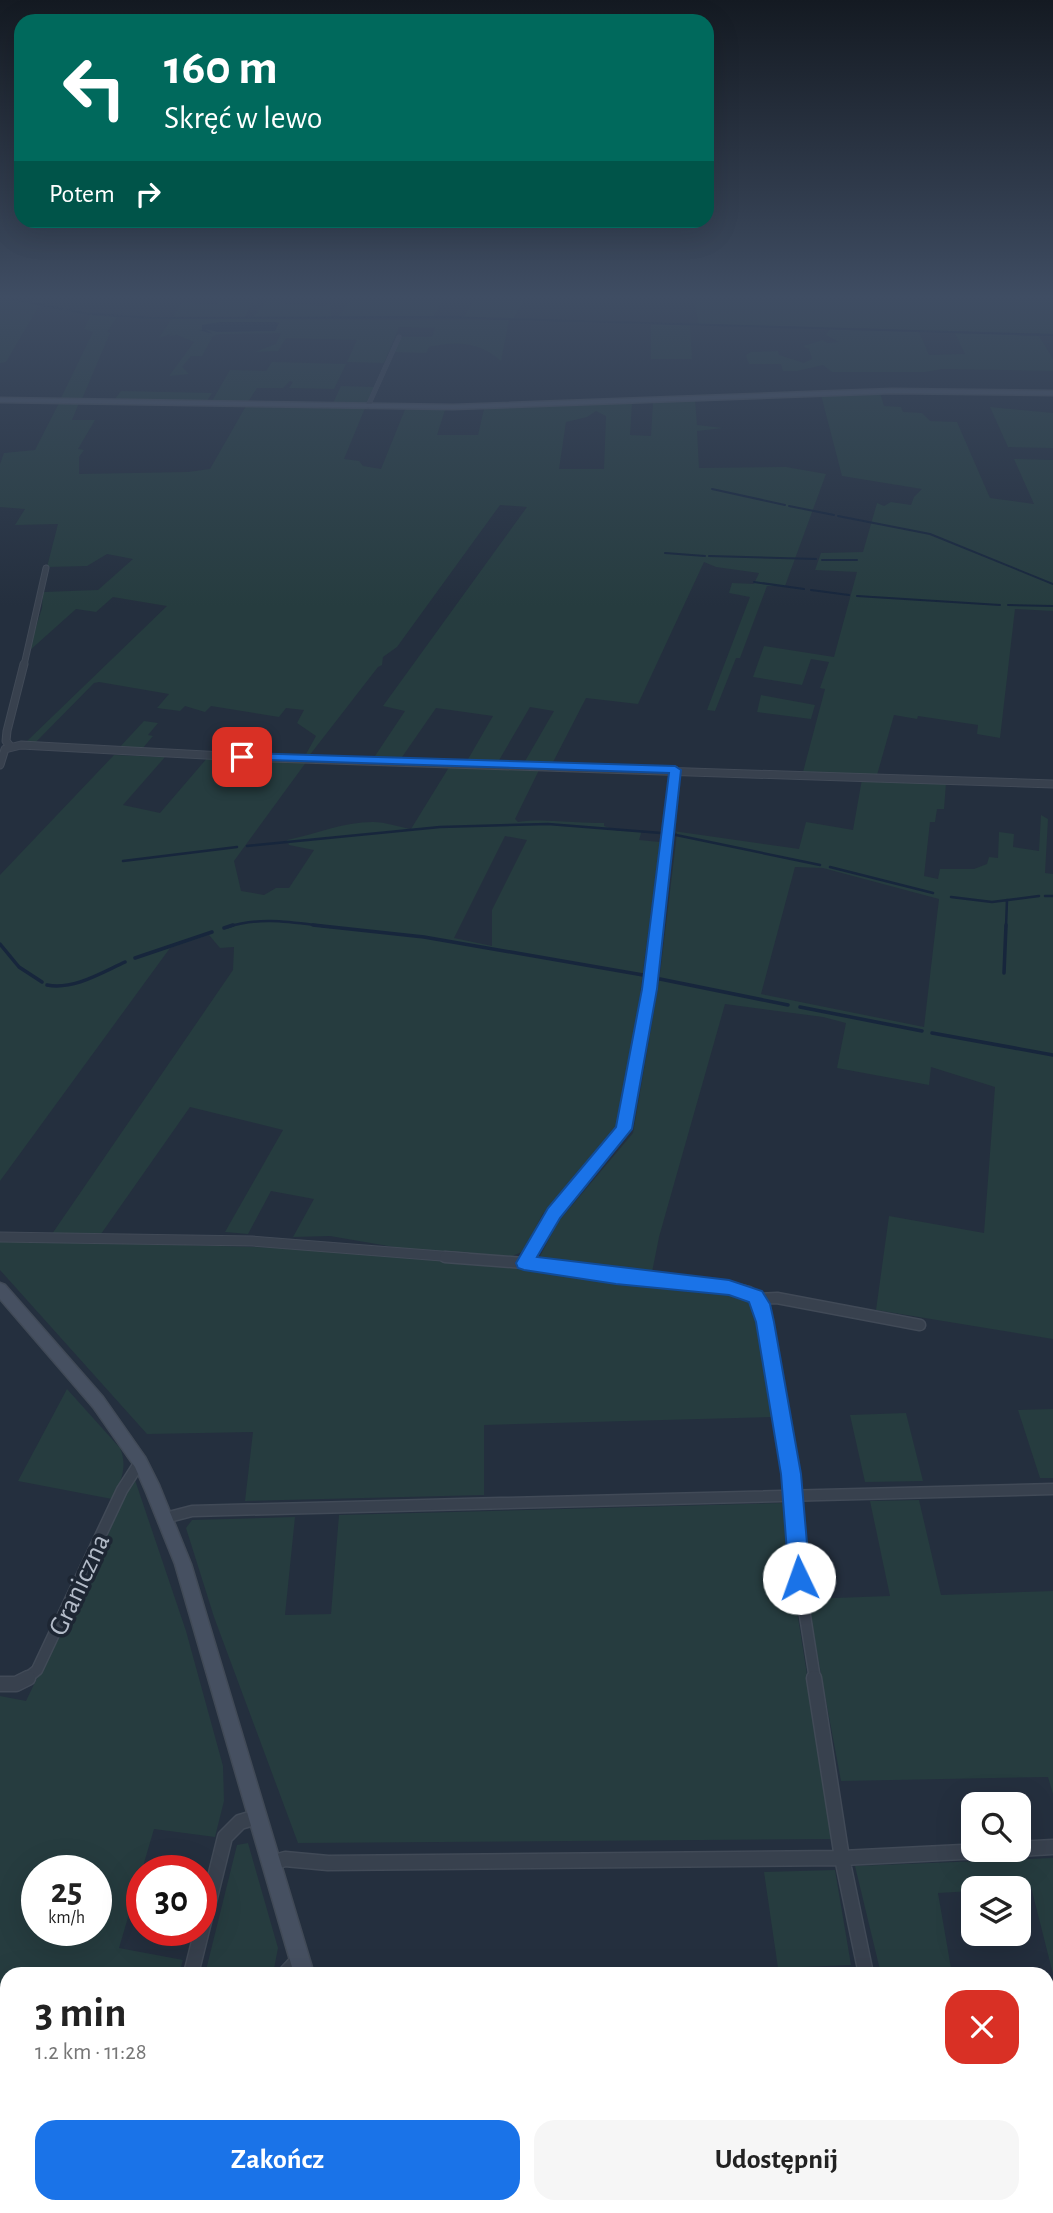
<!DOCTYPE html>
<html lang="pl">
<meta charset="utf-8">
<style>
:root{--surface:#fff;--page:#f6f6f6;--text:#222;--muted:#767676;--accent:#1a73e8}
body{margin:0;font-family:"Alegreya Sans",sans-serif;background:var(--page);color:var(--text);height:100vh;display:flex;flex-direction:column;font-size:26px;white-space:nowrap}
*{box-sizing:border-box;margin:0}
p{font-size:23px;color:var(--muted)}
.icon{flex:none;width:38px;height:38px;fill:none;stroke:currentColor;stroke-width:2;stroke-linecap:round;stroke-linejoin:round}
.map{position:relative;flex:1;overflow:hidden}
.details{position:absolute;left:0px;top:1967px;width:1054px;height:247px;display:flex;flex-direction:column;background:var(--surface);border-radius:21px 21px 0 0;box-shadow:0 7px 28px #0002}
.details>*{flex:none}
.guide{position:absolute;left:14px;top:14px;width:700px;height:214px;border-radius:21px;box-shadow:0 7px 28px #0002;background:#00695c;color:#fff;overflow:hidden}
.fabs{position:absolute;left:961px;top:1792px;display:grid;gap:14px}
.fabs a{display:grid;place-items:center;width:70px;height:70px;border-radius:14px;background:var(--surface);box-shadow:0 7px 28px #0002;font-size:35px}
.speed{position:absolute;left:21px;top:1855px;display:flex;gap:14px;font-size:35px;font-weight:700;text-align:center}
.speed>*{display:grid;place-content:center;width:91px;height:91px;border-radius:50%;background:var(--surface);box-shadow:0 7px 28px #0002;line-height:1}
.speed small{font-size:18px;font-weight:400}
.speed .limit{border:10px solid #d22;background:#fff;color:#111}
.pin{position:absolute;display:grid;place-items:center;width:60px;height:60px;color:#fff;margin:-30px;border-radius:14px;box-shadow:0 4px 10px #0006}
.me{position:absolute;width:77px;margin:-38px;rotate:357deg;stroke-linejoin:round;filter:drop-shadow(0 0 5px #0008)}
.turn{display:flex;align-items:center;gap:24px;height:147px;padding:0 35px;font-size:32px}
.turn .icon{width:91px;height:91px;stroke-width:2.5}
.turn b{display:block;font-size:49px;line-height:60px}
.then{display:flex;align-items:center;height:66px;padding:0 35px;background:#0003;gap:14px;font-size:26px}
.round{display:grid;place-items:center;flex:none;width:74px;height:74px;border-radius:21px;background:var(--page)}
.headline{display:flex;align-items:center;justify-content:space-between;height:119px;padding:0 35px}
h1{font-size:42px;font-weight:700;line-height:52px}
.cta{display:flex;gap:14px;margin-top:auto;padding:14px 35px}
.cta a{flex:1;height:80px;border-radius:21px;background:var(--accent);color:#fff;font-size:28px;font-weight:700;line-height:80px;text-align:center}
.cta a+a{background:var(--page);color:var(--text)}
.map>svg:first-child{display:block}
.green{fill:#263c3f;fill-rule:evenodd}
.water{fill:#17263c}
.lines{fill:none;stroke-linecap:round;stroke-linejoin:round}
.stream-far2{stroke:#17263c;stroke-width:2}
.stream-far1{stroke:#17263c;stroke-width:2.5}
.stream{stroke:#17263c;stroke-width:3.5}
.street-far5-casing{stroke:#414a57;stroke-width:5}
.street-far4-casing{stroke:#414a57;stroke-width:7}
.street-far3-casing{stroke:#414a57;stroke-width:9}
.street-far2-casing{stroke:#414a57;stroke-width:11}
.street-far1-casing{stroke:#414a57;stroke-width:13}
.street-casing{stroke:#414a57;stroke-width:17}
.secondary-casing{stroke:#414a57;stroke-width:3}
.street-far5{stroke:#38414e;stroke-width:4.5}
.street-far4{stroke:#38414e;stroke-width:5}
.street-far3{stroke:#38414e;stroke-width:7}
.street-far2{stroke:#38414e;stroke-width:9}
.street-far1{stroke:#38414e;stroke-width:10}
.street{stroke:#38414e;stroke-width:14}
.secondary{fill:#465061;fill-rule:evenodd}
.route{fill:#1a73e8;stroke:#114b97;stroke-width:2}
.labels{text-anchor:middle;stroke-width:7;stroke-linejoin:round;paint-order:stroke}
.near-street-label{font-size:28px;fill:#b4bcc9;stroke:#1d2633}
</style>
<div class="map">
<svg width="1053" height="2213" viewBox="0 0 1053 2213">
<rect width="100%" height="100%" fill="#242f3e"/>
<path class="green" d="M 0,297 L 44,297 L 6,362 L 0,363 Z
M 223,297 L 255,297 L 244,319 L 509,320 L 501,361 C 478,341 457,341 429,347 L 426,353 L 392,352 L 400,337 L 432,337 L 435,328 L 399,327 L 384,363 L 347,362 L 357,340 L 286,338 L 278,351 L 255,352 L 276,344 L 281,333 L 220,334 L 213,336 L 202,356 L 191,356 L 182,367 L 189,374 L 169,376 L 194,342 L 177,335 L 168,336 L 174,333 L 159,338 L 182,303 L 216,304 Z
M 270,297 L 283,297 L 278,303 L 322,306 L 331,304 L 331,317 L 253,317 Z
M 354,297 L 445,297 L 433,317 L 338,317 Z
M 476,297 L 525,297 L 514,318 L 464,317 Z
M 697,297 L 944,297 L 889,299 L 1053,297 L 1053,334 L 699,324 L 696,309 Z
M 91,315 L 117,317 L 107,332 L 110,333 L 82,399 L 61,398 L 93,332 L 84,329 Z
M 651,324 L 690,325 L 692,359 L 651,359 Z
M 830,329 L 919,332 L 929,355 L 965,354 L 955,333 L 1039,336 L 1053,359 L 1053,371 L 942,369 L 925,372 L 832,372 L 823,365 L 797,371 L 783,371 L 781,364 L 749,364 L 746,355 L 751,352 L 778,351 L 779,355 L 804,363 L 812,359 L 809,349 L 803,346 L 823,340 L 827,343 L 839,342 L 826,335 Z
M 272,362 L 346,364 L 334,389 L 289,388 L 293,382 L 290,381 L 283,388 L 257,388 L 248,402 L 212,401 L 230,370 L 266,371 Z
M 341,386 L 374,387 L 367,404 L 333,403 Z
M 121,391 L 212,393 L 207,401 L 115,399 Z
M 880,393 L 884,406 L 901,407 L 903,412 L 922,413 L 930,421 L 957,422 L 990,498 L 1034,504 L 1014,459 L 1053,460 L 1053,611 L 1015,609 L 1000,738 L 977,734 L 978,725 L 918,716 L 917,719 L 894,715 L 877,775 L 803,772 L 825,689 L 820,688 L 829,662 L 811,659 L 802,685 L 753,677 L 764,646 L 834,657 L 857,572 L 815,570 L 821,553 L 863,552 L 877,503 L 884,506 L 891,502 L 911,505 L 914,497 L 922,489 L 842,476 L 821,395 Z
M 695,400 L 697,425 L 723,428 L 697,431 L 699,468 L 786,467 L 826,474 L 785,586 L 767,586 L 740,658 L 736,658 L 715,711 L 707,710 L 750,597 L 729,593 L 732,583 L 754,584 L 759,573 L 716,567 L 704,562 L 638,704 L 586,698 L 552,764 L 524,763 L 554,711 L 530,707 L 498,762 L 467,761 L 493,716 L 436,708 L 400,760 L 373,759 L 405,711 L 383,706 L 527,507 L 500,505 L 397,647 L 383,657 L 382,665 L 378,667 L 309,756 L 305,756 L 316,736 L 297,723 L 304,710 L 286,708 L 279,717 L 211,706 L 205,712 L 185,706 L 180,711 L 157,708 L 169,694 L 99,682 L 94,683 L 34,744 L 25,743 L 167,606 L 113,597 L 96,612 L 76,609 L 28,652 L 42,608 L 43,592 L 98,590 L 133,559 L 107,554 L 87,566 L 47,567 L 58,524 L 15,525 L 25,509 L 0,507 L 0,464 L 4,453 L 35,450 L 59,403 L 79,403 L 72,420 L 95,420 L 78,449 L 84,450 L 79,457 L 79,474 L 188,472 L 210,469 L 246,406 L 365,408 L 344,459 L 359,461 L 363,466 L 381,469 L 406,407 L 489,408 L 632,403 L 630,435 L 651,436 L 653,402 ZM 484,409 L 478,435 L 437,435 L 445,410 ZM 596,411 L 606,416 L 604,469 L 559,469 L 566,422 L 587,417 Z
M 990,407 L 1053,413 L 1053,448 L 1008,447 Z
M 761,695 L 815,705 L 811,719 L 757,712 Z
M 144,721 L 158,723 L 148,735 L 153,736 L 142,749 L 118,749 Z
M 114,755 L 165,757 L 123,805 L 160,813 L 208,757 L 307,761 L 234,861 L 241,891 L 264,895 L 276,888 L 289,888 L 314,850 L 289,845 L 287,840 C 316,834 343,822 373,822 C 385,822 399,827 411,829 L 451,764 L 540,768 L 515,819 L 518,822 C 546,818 575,824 604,823 L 604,826 L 618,831 L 642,830 L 639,840 L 660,842 L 636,1025 L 618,1128 L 542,1215 L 524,1251 L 510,1257 L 423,1252 L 330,1236 L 293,1237 L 314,1199 L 271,1191 L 248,1234 L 225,1232 L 283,1130 L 190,1107 L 101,1234 L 52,1234 L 233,970 L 234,947 L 220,948 L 209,935 L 170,948 L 0,1181 L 0,875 ZM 505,836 L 527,840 L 492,910 L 492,946 L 454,938 Z
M 862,779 L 946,783 L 944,809 L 937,809 L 935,822 L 930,822 L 924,876 L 938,879 L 940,869 L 974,869 L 987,864 L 989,857 L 998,858 L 999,832 L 1014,834 L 1013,847 L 1039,851 L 1041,815 L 1048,819 L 1045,873 L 1053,874 L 1053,1339 L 876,1310 L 889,1216 L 984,1233 L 995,1087 L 931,1067 L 929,1085 L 837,1068 L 846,1023 L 823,1017 L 725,1004 L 659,1237 L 651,1277 L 544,1264 L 540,1256 L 558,1222 L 633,1133 L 659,982 L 677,833 L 673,831 L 799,849 L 806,822 L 853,830 ZM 795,867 L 823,868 L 939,899 L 924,1027 L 761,994 Z
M 0,1240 L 289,1248 L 423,1258 L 736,1292 L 754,1306 L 774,1417 L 484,1425 L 484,1495 L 245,1501 L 253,1432 L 147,1434 L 0,1270 Z
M 67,1389 L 120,1448 C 128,1467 121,1482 112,1499 L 18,1481 Z
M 1053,1409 L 1053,1478 L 1040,1478 L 1018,1410 Z
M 906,1413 L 923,1481 L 865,1482 L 850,1415 Z
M 134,1477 L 186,1631 L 223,1766 L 224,1801 L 215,1837 L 154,1829 L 119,1948 L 183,1960 L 179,1974 L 7,1974 L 7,2207 L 120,2207 L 119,2213 L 0,2213 L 0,1696 L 26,1701 ZM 37,1871 L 96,1871 L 96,1930 L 37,1930 Z
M 919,1500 L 941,1595 L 1053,1591 L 1053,1794 L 1048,1777 L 841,1781 L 807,1599 L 890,1596 L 870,1501 Z
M 784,1503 L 794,1592 L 833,1839 L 298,1843 L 214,1617 L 186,1528 L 192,1520 L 295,1517 L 285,1615 L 331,1614 L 339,1515 Z
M 248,1843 L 278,1948 L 273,1974 L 205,1974 L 237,1845 Z
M 1053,1858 L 1053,1974 L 1031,1887 L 973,1888 L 973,1891 L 938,1893 L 952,1974 L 881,1974 L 855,1866 Z
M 835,1870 L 851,1965 L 778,1968 L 764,1872 Z
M 1047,2000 L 1053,2000 L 1053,2090 L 1047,2090 Z"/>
<path class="water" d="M 220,322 L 276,322 L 279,323 L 275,331 L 218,332 L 205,329 L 213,334 L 199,330 L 202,330 L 202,325 Z"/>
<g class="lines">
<path class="stream-far2" d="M 3,297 L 62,309
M 67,310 L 90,314
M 93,314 L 151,318 L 442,317 L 1053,335
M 712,489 L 785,505
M 789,506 L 834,515
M 838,516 L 930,534 L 1053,584
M 665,553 L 705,556
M 709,556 L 816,559
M 822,560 L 857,560
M 754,582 L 804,589
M 811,590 L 849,595
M 857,596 L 1000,605
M 1008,605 L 1053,606"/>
<path class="stream-far1" d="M 676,835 L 820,865
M 247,846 L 440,827 L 548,824 L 661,833
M 123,861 L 237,847
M 830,867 L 933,893
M 1045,896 L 1053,896
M 951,897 L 992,902 L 1039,896
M 228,927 C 261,916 295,923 330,927
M 1006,927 L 1007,900"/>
<path class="stream" d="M 313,925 L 424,937 L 643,975
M 224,928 L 233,925
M 0,944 L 19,967 L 42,982
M 135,958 L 212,932
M 1004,973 L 1006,925
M 660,979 L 788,1005
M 47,985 C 74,990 101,973 125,962
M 800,1007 L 922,1031
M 932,1033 L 1053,1055"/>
<defs>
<path id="street-far5" d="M 368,406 L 399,337"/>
<path id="street-far4" d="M 24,665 L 46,568"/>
<path id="street-far3" d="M 10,746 L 6,741 L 7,731 L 24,664
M 0,765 L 5,749 L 21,745 L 242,757 L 1053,784
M 657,927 L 675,770"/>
<path id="street-far2" d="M 0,1237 L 252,1241 L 467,1258
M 527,1258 L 554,1213 L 624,1129 L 650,989 L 657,925"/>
<path id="street-far1" d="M 445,1257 L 524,1263 L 528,1257
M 524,1263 L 616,1276 L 729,1287 L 749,1292 L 761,1304 L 795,1497 L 799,1578 L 815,1679
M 757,1299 L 777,1298 L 920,1325
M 165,1518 L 192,1511 L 1053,1489
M 26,1679 L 37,1670 L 122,1490 L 140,1462"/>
<path id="street" d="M 814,1678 L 842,1858 L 866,1974
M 0,1684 L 16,1684 L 28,1678
M 1018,1849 L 1053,1847
M 272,1863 L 285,1859 L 328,1863 L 842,1858 L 1003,1850
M 191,1974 L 225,1837 L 240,1822 L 257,1817
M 285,1974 L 298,1960
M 904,2207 L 906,2213
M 132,2213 L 134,2207
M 230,2213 L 231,2207"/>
<path id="secondary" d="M 892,389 L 1053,391 L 1053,395 L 892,393 L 453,409 L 0,402 L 0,398 L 453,405 Z
M 0,1283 L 5,1285 L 103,1397 L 145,1457 L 159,1485 L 191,1564 L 314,1974 L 294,1974 L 175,1564 L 146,1492 L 135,1467 L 93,1407 L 0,1299 Z
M 365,2207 L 387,2207 L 389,2213 L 367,2213 Z"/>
</defs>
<use href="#street-far5" class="street-far5-casing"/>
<use href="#street-far4" class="street-far4-casing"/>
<use href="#street-far3" class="street-far3-casing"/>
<use href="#street-far2" class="street-far2-casing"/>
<use href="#street-far1" class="street-far1-casing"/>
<use href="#street" class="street-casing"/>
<use href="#secondary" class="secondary-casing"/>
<use href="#street-far5" class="street-far5"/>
<use href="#street-far4" class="street-far4"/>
<use href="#street-far3" class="street-far3"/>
<use href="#street-far2" class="street-far2"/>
<use href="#street-far1" class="street-far1"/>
<use href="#street" class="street"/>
<use href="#secondary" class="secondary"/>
</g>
<linearGradient id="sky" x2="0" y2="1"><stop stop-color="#141a22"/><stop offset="0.49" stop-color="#3f4d63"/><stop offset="1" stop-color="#3f4d63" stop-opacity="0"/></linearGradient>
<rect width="1053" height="606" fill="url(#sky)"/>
<path class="route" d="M 242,753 L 675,766 L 681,770 L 657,989 L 632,1129 L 560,1218 L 537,1257 L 729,1280 L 762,1291 L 770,1304 L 774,1322 L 801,1474 L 810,1578 L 807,1586 L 799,1589 L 792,1586 L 789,1578 L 781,1474 L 756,1322 L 749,1302 L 729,1295 L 616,1284 L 524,1270 L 518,1268 L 516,1263 L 548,1208 L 616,1127 L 642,989 L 669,773 L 237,759 L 237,754 Z"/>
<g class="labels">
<g class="near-street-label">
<text transform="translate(78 1584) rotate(-65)" y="10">Graniczna</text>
</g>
</g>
</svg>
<div class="fabs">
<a><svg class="icon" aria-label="search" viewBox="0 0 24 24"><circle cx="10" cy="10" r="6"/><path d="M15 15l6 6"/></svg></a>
<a><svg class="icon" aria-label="layers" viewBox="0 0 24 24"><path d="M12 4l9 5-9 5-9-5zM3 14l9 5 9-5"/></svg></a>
</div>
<div class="speed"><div>25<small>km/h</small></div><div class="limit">30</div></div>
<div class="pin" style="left:242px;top:757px;background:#d93025"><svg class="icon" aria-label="arrive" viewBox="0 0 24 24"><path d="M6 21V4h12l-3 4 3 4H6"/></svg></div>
<svg class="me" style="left:799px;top:1578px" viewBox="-20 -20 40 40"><circle r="19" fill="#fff"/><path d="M0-13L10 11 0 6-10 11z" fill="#1a73e8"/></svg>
<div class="guide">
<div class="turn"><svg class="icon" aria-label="left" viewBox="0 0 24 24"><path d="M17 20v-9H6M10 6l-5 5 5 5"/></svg><div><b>160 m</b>Skręć w lewo</div></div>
<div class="then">Potem<svg class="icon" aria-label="right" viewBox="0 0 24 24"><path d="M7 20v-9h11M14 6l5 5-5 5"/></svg></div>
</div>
<section class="details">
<div class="headline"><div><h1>3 min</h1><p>1.2 km · 11:28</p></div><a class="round" style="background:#d93025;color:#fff"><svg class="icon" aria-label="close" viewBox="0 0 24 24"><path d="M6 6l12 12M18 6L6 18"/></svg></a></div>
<div class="cta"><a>Zakończ</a><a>Udostępnij</a></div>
</section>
</div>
